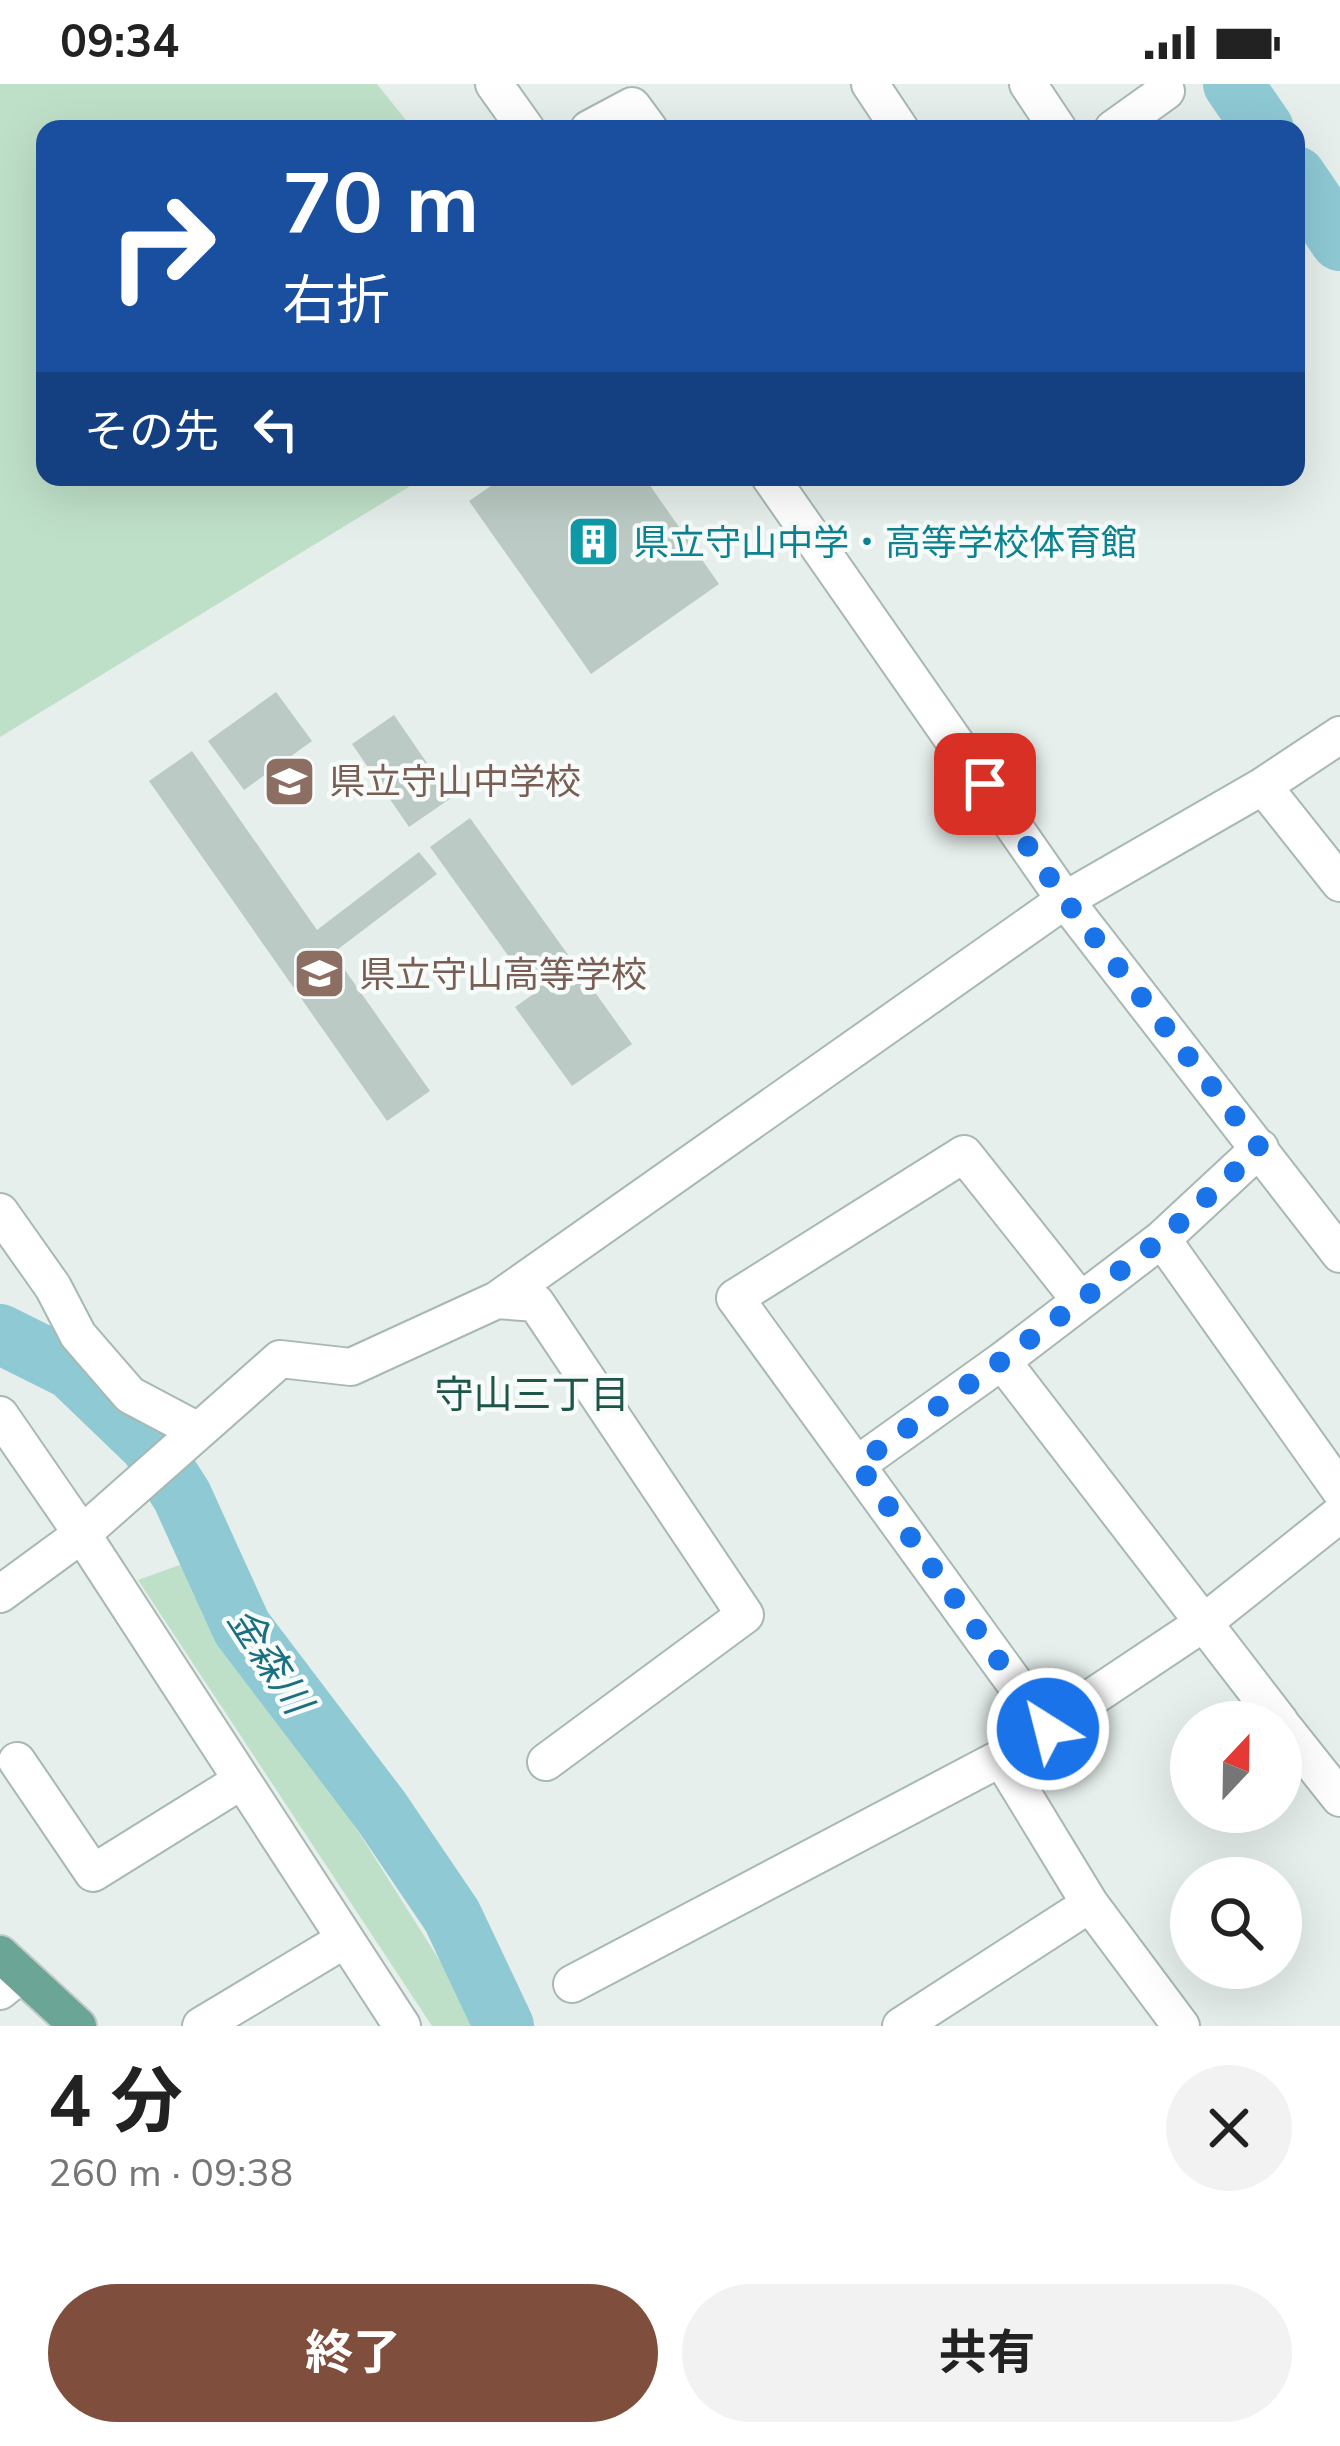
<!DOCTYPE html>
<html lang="ja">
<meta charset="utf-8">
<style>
:root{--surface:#fff;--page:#f2f2f2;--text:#222;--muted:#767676;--accent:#804e3d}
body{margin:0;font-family:"Nunito Sans","Noto Sans JP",sans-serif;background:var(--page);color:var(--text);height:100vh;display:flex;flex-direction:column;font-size:45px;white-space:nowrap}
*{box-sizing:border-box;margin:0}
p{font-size:39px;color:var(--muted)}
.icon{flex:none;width:66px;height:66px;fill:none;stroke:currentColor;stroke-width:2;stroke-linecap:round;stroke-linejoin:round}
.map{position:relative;height:1942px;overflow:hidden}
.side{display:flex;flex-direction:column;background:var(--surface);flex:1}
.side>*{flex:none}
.guide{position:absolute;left:36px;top:36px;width:1269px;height:366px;border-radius:24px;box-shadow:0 12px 48px #0002;background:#1a4fa0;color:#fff;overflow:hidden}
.needle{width:78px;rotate:22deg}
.tools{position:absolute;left:1170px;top:1617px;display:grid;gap:24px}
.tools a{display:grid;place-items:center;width:132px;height:132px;border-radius:50%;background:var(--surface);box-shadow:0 12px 48px #0002;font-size:60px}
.pin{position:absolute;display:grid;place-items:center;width:102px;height:102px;color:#fff;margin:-51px;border-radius:24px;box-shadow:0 6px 18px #0006}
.me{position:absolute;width:132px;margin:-66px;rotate:324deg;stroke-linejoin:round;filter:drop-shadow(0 0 9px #0008)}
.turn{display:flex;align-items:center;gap:42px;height:252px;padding:0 48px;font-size:54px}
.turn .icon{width:156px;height:156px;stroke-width:2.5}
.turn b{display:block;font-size:84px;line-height:102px}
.then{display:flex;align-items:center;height:114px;padding:0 48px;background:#0003;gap:24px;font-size:45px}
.round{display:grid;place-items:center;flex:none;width:126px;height:126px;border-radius:63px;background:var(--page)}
.headline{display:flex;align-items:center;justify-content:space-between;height:204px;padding:0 48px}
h1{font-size:72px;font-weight:700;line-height:90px}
.primary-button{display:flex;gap:24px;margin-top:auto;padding:24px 48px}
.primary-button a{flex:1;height:138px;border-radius:72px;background:var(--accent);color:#fff;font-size:48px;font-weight:700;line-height:138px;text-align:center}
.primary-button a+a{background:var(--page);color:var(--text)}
.status{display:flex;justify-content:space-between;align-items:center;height:84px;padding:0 60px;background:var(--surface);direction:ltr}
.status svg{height:33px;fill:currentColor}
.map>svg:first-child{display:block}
.green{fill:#bfe0c8}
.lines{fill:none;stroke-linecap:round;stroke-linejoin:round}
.river{stroke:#8ec9d4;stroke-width:60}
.building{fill:#bbcac4}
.minor-casing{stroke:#a8b8b2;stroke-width:40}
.major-casing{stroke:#c2cac8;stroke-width:40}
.minor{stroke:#fff;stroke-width:36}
.major{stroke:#6aa596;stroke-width:36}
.route{stroke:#1a73e8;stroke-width:21;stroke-dasharray:0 37.8}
.labels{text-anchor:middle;stroke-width:9;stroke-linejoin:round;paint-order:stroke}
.culture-label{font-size:36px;fill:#0d838f;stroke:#f7fbf9;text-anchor:start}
.education-label{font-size:36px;fill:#785e54;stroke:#f7fbf9;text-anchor:start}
.neighbourhood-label{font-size:39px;fill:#1f5548;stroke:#f7fbf9}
.water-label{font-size:39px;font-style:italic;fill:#1c6f80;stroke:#f7fbf9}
</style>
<div class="status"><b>09:34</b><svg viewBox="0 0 49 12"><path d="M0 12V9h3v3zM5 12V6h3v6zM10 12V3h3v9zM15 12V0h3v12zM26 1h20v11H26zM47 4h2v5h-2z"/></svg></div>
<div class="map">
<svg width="1340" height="1942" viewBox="0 0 1340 1942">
<rect width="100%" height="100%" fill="#e6efeb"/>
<path class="green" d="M 0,0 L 377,0 L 413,45 L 45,45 L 45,393 L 425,393 L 0,653 Z
M 188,1478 L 481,1942 L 432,1942 L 138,1496 Z"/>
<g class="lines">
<path class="river" d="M 1233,0 L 1264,45
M 1296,92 L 1340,157
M 0,1250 L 72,1286 L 149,1360 L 182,1412 L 242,1544 L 381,1727 L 452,1832 L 504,1942"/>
</g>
<path class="building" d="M 504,393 L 644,393 L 719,500 L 591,590 L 469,417 Z
M 276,608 L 312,657 L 244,706 L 208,657 Z
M 394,631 L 451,714 L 409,743 L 352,660 Z
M 192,667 L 317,846 L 419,768 L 437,790 L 333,869 L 430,1007 L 387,1037 L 149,697 Z
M 470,734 L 632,960 L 572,1002 L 515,923 L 535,909 L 430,763 Z"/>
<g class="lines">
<defs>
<path id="minor" d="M 494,0 L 526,45
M 870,0 L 900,45
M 1028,0 L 1058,45
M 589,45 L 632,22 L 649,45
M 1113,45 L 1166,7
M 770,393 L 1065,816 L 1340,1170
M 1263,702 L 1340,799
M 0,1128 L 53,1203 L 78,1251 L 130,1311 L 198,1347
M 1162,1155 L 1340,1406
M 497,1216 L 536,1219 L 745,1531 L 546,1678
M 1002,1277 L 1280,1638
M 0,1331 L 82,1450 L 402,1942
M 858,1380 L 1002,1277 L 1162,1155 L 1260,1064
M 0,1510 L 82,1450 L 280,1275 L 351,1283 L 497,1216 L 1065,816 L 1263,702 L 1340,651
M 1281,1640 L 1340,1714
M 1048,1645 L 735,1214 L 964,1070 L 1080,1216
M 1001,1674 L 1090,1820 L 1181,1942
M 17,1677 L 93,1789 L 241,1697
M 572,1900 L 1001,1674 L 1202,1540 L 1340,1430
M 0,1907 L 21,1890
M 201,1942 L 344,1856
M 901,1942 L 1090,1820"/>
<path id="major" d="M 0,1870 L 78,1942"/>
</defs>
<use href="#minor" class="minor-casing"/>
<use href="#major" class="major-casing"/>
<use href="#minor" class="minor"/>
<use href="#major" class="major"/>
</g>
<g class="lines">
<path class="route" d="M 985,700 L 1065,816 L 1260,1064 L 1162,1155 L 1001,1277 L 858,1380 L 1048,1645"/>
</g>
<defs>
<symbol id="building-square" viewBox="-11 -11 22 22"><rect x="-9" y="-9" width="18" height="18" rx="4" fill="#0f9aa8" stroke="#f7fbf9"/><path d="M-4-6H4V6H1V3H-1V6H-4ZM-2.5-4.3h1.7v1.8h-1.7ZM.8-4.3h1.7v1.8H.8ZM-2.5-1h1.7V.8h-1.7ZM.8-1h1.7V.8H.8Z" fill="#fff"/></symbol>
<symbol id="school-square" viewBox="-11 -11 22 22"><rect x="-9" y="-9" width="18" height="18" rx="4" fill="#8d6e63" stroke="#f7fbf9"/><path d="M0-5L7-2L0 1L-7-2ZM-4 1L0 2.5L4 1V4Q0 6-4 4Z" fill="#fff"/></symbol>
</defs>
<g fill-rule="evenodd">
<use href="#building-square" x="564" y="428" width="59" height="59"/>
<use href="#school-square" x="260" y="668" width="59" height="59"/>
<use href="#school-square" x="290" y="860" width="59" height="59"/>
</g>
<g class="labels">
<g class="culture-label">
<text x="633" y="471">県立守山中学・高等学校体育館</text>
</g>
<g class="education-label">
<text x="329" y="710">県立守山中学校</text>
<text x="359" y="903">県立守山高等学校</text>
</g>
<g class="neighbourhood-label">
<text x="532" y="1324">守山三丁目</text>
</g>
<g class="water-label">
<text transform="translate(270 1576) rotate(57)" y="14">金森川</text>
</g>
</g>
</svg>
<div class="tools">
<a><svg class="needle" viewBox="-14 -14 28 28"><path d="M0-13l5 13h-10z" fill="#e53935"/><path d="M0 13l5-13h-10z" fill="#767676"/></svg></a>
<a><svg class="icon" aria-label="search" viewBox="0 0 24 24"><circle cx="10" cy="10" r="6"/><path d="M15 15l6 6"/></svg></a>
</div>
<div class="pin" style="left:985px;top:700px;background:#d93025"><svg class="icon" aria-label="arrive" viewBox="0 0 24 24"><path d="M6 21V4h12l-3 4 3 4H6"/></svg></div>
<svg class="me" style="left:1048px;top:1645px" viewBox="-20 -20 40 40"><circle r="17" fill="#1a73e8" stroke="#fff" stroke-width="3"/><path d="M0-11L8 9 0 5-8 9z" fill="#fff"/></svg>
<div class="guide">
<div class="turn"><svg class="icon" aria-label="right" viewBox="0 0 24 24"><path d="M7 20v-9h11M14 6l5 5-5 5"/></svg><div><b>70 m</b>右折</div></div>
<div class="then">その先<svg class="icon" aria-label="left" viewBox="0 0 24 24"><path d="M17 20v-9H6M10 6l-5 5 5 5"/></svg></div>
</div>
</div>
<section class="side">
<div class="headline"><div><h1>4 分</h1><p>260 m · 09:38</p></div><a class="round"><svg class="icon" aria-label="close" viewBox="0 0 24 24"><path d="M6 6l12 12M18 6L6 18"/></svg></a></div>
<div class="primary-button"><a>終了</a><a>共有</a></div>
</section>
